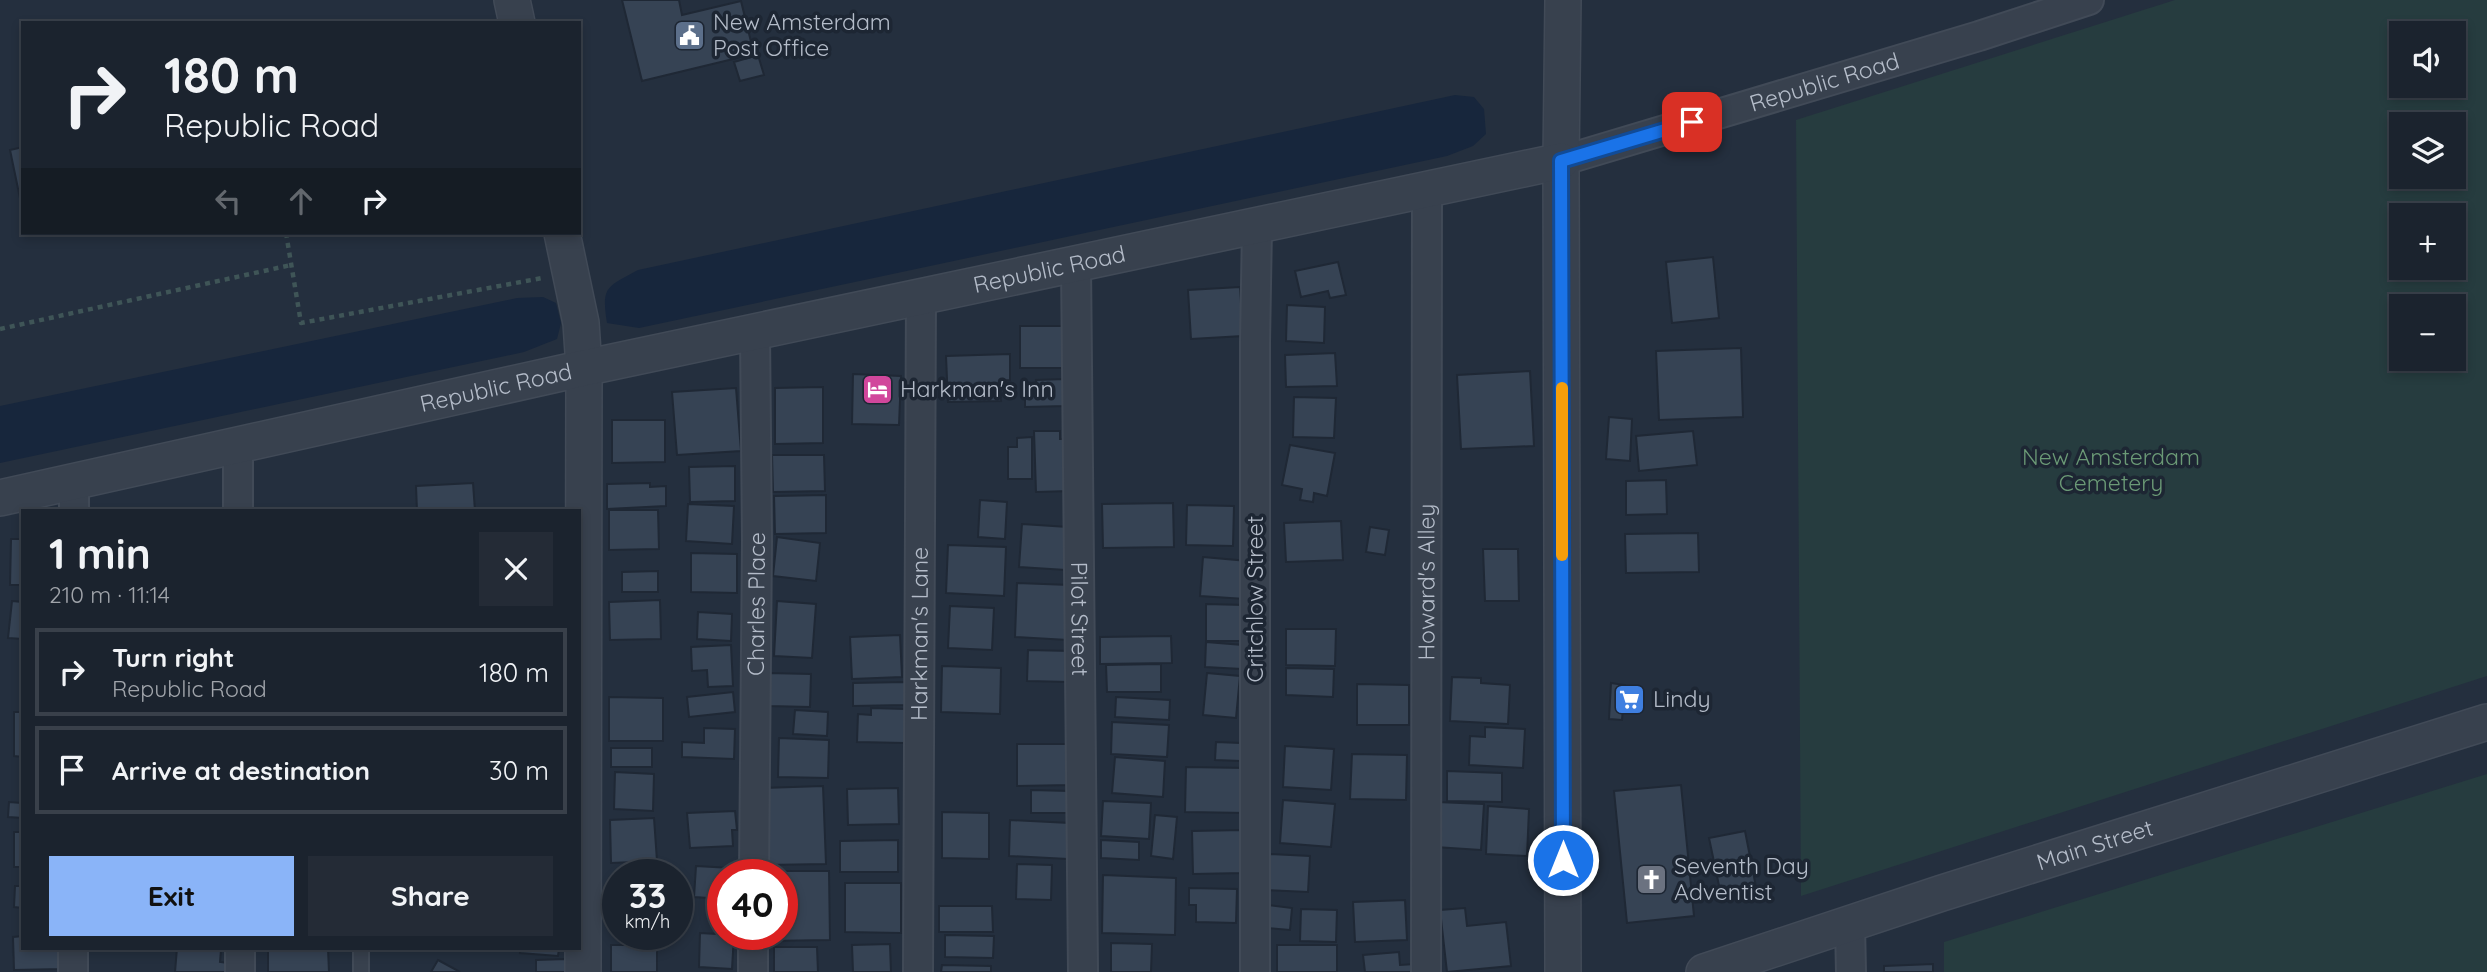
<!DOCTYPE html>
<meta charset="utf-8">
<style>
:root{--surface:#1b232e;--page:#242b36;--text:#f1f3f6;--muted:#a0a4aa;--line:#39404a;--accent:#8ab4f8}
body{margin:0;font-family:Quicksand,sans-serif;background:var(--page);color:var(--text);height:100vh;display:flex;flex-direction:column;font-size:26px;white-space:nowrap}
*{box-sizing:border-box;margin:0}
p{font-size:23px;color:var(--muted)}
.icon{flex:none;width:38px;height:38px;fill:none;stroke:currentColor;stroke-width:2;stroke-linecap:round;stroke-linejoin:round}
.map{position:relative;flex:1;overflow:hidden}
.drawer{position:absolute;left:21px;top:509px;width:560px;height:441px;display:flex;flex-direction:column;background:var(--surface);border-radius:0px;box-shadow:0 4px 10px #0003,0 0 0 2px var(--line)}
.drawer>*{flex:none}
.banner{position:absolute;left:21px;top:21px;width:560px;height:214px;border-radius:0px;box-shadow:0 4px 10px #0003,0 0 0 2px var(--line);background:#1b232e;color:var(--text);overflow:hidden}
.controls{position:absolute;left:2389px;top:21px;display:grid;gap:14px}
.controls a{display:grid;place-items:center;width:77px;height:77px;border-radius:0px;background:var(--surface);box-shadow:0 4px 10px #0003,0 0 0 2px var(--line);font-size:35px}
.speed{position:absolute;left:602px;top:859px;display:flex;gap:14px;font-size:35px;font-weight:700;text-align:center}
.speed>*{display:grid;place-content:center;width:91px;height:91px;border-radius:50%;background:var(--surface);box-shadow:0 4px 10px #0003,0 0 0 2px var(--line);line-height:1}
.speed small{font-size:18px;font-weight:400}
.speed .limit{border:10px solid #d22;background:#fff;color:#111}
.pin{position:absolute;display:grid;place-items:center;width:60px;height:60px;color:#fff;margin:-30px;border-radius:14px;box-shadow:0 4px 10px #0006}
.me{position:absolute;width:77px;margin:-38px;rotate:0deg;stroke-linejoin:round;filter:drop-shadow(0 0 5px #0008)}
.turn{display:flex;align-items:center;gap:24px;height:147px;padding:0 28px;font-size:32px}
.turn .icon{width:91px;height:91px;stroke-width:2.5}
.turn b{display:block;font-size:49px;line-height:60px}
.lanes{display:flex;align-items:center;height:66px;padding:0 28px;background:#0003;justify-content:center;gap:35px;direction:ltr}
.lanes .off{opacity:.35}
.round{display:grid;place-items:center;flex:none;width:74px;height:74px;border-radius:0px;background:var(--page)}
.headline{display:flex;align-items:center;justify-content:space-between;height:119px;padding:0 28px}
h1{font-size:42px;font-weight:800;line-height:52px}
.primary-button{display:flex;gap:14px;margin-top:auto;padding:14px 28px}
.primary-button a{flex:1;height:80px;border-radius:0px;background:var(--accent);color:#111;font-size:28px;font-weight:800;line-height:80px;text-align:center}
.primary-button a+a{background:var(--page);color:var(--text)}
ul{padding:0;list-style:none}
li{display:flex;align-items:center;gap:21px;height:88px;margin:0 14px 10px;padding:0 14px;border:4px solid var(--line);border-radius:0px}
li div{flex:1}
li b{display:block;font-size:26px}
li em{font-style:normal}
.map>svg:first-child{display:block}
.green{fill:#263c3f;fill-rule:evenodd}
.water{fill:#17263c}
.building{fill:#364354;stroke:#1f2835;stroke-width:2}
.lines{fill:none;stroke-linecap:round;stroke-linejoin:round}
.service-casing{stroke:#414a57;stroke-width:18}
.minor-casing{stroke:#414a57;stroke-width:32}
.tertiary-casing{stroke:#414a57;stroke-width:38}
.path{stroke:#3f5557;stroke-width:4.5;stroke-dasharray:5 5;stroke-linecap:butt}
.service{stroke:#38414e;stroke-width:14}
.minor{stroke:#38414e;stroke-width:28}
.tertiary{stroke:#38414e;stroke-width:35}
.route-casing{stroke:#114b97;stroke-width:18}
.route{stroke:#1a73e8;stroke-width:12}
.slow{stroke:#f59e0b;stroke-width:12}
.labels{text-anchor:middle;stroke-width:7;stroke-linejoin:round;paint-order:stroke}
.poi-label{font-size:23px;fill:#b4bcc9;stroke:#1d2633;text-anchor:start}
.street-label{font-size:23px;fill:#b4bcc9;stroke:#1d2633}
.park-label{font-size:23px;fill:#6b9a76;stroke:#1d2633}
</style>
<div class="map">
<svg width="2487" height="972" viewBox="0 0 2487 972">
<rect width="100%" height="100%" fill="#242f3e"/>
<path class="green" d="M 2175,0 L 2487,0 L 2487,676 L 1801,896 L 1796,120 ZM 2401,33 L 2454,33 L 2454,86 L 2401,86 ZM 2401,124 L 2454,124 L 2454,177 L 2401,177 ZM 2401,215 L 2454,215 L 2454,268 L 2401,268 ZM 2401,306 L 2454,306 L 2454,359 L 2401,359 Z
M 2487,774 L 2487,972 L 1944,972 L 1944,942 Z"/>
<path class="water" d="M 1455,95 L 1474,97 L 1484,109 L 1486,134 L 1473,146 L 1447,156 L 639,328 L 607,323 C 601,286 607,287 638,270 Z
M 543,297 L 556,303 L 561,323 L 557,339 L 524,352 L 0,463 L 0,406 L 517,298 Z"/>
<path class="building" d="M 622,0 L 679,0 L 682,15 L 741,1 L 754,54 L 642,81 Z
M 758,55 L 764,75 L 740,81 L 734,62 Z
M 23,147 L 23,203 L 21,203 L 10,150 Z
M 1713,257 L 1719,318 L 1672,323 L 1666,262 Z
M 1338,262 L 1346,295 L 1330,298 L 1328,291 L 1301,297 L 1295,271 Z
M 1240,287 L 1243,336 L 1191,339 L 1188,290 Z
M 1287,305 L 1325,307 L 1324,343 L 1286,341 Z
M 1020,326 L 1068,326 L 1068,368 L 1020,368 Z
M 1741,348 L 1743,417 L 1659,420 L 1656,351 Z
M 1335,353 L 1337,386 L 1286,387 L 1285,355 Z
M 1010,354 L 1010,380 L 1000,381 L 1001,401 L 948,402 L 946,356 Z
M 1530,371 L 1534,446 L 1461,449 L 1457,375 Z
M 853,374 L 901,376 L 899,425 L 852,424 Z
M 1065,379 L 1066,406 L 1025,407 L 1025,388 L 1037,387 L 1036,380 Z
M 823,387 L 823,443 L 775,444 L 775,388 Z
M 736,388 L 741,451 L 677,455 L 672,392 Z
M 1294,397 L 1336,398 L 1334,438 L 1293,437 Z
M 1609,417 L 1632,419 L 1630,461 L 1606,459 Z
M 612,420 L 665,420 L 665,462 L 612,463 Z
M 1034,431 L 1060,431 L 1060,439 L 1068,439 L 1070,491 L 1036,492 Z
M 1693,431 L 1697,465 L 1639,471 L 1636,436 Z
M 1032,437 L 1032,479 L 1008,479 L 1008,447 L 1017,447 L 1017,438 Z
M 1290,445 L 1335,453 L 1327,496 L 1314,493 L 1313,502 L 1300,500 L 1302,489 L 1282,485 Z
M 772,455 L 824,455 L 825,491 L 773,492 Z
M 735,466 L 735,501 L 690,502 L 689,467 Z
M 1666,480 L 1667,514 L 1626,515 L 1626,481 Z
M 473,483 L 475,511 L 417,511 L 416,486 Z
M 650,483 L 650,487 L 666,486 L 666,506 L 607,509 L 607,484 Z
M 826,495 L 826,533 L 775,534 L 774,496 Z
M 980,500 L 1007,502 L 1005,539 L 978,537 Z
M 1173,503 L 1174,547 L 1103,548 L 1102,504 Z
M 688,504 L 734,506 L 732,544 L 686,541 Z
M 1187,505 L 1234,506 L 1233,546 L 1186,545 Z
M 609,510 L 658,510 L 659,549 L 609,550 Z
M 1341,521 L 1343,560 L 1286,562 L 1284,523 Z
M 1022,524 L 1068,527 L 1066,570 L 1019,567 Z
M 1370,527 L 1389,530 L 1385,555 L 1366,552 Z
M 1698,533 L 1699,572 L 1626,573 L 1625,534 Z
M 777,537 L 820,543 L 816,581 L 773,576 Z
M 11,539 L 23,539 L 23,585 L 10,585 Z
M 948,545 L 1006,547 L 1004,596 L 946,593 Z
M 1483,549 L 1518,549 L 1519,601 L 1485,601 Z
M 691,553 L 737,554 L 737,593 L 691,592 Z
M 1203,557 L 1248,561 L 1245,599 L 1200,596 Z
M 658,571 L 658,592 L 622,592 L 622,572 Z
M 1017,583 L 1070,585 L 1068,640 L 1015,637 Z
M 660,600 L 661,639 L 610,640 L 609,602 Z
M 12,601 L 23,602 L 23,639 L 8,638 Z
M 777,601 L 816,604 L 812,658 L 774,656 Z
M 1206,604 L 1244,605 L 1244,641 L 1206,641 Z
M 950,606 L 994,608 L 992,650 L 948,648 Z
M 698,612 L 732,614 L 731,641 L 697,639 Z
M 1286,629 L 1336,629 L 1335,666 L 1286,665 Z
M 900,635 L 902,677 L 852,679 L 850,637 Z
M 1171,636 L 1172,663 L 1100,664 L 1100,637 Z
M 1206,642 L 1243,645 L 1242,669 L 1205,667 Z
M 731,645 L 733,686 L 708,687 L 707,670 L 692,671 L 691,647 Z
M 1028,650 L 1071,651 L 1070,682 L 1027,681 Z
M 1161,664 L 1161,692 L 1107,692 L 1106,665 Z
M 942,666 L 1001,668 L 1000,714 L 941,712 Z
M 1286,668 L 1334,669 L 1333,697 L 1286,695 Z
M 768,673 L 811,674 L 810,707 L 768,706 Z
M 1207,673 L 1240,676 L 1236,718 L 1203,715 Z
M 1452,677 L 1481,678 L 1481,683 L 1510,685 L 1508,724 L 1450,721 Z
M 905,682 L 906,705 L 853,706 L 853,683 Z
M 1611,683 L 1625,685 L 1622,720 L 1609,719 Z
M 1357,684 L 1409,685 L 1409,725 L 1357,725 Z
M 733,692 L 735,712 L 689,717 L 687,697 Z
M 609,697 L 663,698 L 663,741 L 609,741 Z
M 1116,697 L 1170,700 L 1169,720 L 1115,717 Z
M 871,708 L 906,709 L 905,743 L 857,742 L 858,714 L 871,715 Z
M 795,710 L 828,712 L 827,736 L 793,734 Z
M 14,712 L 23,712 L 23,757 L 14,756 Z
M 1112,722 L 1169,725 L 1167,757 L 1111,754 Z
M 1485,727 L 1525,729 L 1523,768 L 1469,765 L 1470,736 L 1485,737 Z
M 704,728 L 735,729 L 734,759 L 682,757 L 682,742 L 704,743 Z
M 779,738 L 829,740 L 828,778 L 778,777 Z
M 1216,742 L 1241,743 L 1241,761 L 1215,760 Z
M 1017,744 L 1071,744 L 1071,785 L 1017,786 Z
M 1285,746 L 1334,749 L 1331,790 L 1283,787 Z
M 611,748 L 652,748 L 652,767 L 611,767 Z
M 1352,754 L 1407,755 L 1406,800 L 1350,799 Z
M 1115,757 L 1165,761 L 1163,797 L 1112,793 Z
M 1186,767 L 1247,768 L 1247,813 L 1185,812 Z
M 1447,771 L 1502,773 L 1502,802 L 1447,801 Z
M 615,772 L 654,774 L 653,811 L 614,809 Z
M 22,785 L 23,818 L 8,817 L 9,802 L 21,803 Z
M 1681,785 L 1694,916 L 1627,923 L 1614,791 Z
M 823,786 L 826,864 L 766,865 L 763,788 Z
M 898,788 L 899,824 L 848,825 L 847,789 Z
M 1031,790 L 1070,791 L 1070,813 L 1031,813 Z
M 1283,800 L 1335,804 L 1331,847 L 1280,843 Z
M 1103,801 L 1151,803 L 1149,839 L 1101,836 Z
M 1437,802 L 1484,804 L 1481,850 L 1435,847 Z
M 1488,806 L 1529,809 L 1527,856 L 1486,854 Z
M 735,811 L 737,830 L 732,830 L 733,846 L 690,848 L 687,813 Z
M 942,812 L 989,813 L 989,859 L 942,858 Z
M 1155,815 L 1177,817 L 1173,859 L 1151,856 Z
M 654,818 L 657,861 L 611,863 L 610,820 Z
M 1010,820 L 1070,823 L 1068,859 L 1009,856 Z
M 1243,830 L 1244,873 L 1193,874 L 1192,831 Z
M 1745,831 L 1757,892 L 1722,900 L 1709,838 Z
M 14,832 L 23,832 L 23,867 L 14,867 Z
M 898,840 L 898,872 L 840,872 L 840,841 Z
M 1101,840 L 1139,842 L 1139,860 L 1101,858 Z
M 1270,854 L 1310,856 L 1308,892 L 1267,890 Z
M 1017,864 L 1052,865 L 1051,900 L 1016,899 Z
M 696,866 L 731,868 L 730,875 L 723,875 L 723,899 L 694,897 Z
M 767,871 L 829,871 L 830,940 L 767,941 L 767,934 L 782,934 L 782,875 L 767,875 Z
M 1103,875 L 1176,878 L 1175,935 L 1102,933 Z
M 618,882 L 618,923 L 612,924 L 610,883 Z
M 845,883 L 901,883 L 901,933 L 845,932 Z
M 15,886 L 23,886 L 23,908 L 14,907 Z
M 1189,888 L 1237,889 L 1236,923 L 1196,922 L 1196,905 L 1189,905 Z
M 1405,900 L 1407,940 L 1355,942 L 1353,902 Z
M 1268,905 L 1292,908 L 1290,930 L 1266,928 Z
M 939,906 L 992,906 L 993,932 L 939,932 Z
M 1465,908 L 1467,926 L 1506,922 L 1511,966 L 1447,972 L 1440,910 Z
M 1301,909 L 1337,910 L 1336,942 L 1300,941 Z
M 700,933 L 734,935 L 732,969 L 699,967 Z
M 945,935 L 994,936 L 993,958 L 945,957 Z
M 23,936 L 23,948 L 61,948 L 62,969 L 14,970 L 13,937 Z
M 1111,943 L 1152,944 L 1151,972 L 1111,972 Z
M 890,944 L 891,972 L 853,972 L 852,945 Z
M 611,945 L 657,945 L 657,972 L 611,972 Z
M 1277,945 L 1337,945 L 1337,972 L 1277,972 Z
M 774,947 L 817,947 L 818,972 L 774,972 Z
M 177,948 L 221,950 L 220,962 L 228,963 L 228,972 L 175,972 Z
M 268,948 L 328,948 L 329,972 L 268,972 Z
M 521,948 L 559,948 L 558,956 L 520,953 Z
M 1399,952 L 1400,965 L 1415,964 L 1416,972 L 1365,972 L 1363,955 Z
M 566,959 L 567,972 L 536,972 L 536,960 Z
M 438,960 L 460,972 L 431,972 Z
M 1933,964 L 1933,972 L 1884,972 L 1884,966 Z
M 942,965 L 991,966 L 991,972 L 941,972 Z"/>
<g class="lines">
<defs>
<path id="service" d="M 361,948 L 361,972"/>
<g id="minor">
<path id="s1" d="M 1561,161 L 1979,36 L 2089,0"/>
<path id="s2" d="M 1076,265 L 1083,972"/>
<path d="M 238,446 L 238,511"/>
<path d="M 74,511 L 74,482"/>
<path id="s3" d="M 754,875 L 757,541 L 755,333"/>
<path d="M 1850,925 L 1851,972"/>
<path d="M 240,948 L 240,972"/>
<path d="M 73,972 L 73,948"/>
<path d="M 753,972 L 753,934"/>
<path id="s4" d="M 918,972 L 921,296"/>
<path d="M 1255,972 L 1255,342 L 1257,227"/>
<path id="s5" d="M 1426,972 L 1427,190"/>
</g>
<g id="tertiary">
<path d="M 512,0 L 517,23"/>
<path d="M 1563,0 L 1561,161 L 1563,972"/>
<path d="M 562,233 L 581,323 L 584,368 L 583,972"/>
<path id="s6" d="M 0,498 L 584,368 L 1561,161"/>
<path id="s7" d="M 1704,972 L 1942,893 L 2487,722"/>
</g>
</defs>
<use href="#service" class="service-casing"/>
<use href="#minor" class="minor-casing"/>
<use href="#tertiary" class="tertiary-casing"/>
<path class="path" d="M 286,233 L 301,323 L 542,278
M 0,329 L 291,265"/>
<use href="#service" class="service"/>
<use href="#minor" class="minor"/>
<use href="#tertiary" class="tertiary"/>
</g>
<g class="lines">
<defs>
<path id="route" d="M 1563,860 L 1561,161 L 1692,122"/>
</defs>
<use href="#route" class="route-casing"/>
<use href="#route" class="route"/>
<path class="slow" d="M 1562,388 L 1562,555"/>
</g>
<defs>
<symbol id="civic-square" viewBox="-11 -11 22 22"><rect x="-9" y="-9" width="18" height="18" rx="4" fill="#5c6f8a" stroke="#1d2633"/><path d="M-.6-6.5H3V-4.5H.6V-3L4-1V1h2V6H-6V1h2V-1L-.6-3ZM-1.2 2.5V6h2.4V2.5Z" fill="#fff"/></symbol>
<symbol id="hotel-square" viewBox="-11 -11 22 22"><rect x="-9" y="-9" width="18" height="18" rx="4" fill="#d1479c" stroke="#1d2633"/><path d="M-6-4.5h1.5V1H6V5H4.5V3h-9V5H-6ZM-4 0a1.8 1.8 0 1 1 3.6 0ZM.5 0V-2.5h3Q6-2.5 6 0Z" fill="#fff"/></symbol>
<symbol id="supermarket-square" viewBox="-11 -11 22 22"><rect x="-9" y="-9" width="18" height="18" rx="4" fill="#3f7fe0" stroke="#1d2633"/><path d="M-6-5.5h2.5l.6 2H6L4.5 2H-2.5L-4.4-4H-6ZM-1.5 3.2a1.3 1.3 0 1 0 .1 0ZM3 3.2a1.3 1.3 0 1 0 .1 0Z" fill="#fff"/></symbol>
<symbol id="church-square" viewBox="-11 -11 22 22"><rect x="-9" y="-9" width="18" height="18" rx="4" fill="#6b7280" stroke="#1d2633"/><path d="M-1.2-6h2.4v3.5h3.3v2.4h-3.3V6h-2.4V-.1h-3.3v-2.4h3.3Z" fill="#fff"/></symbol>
</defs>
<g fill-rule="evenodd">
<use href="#civic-square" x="672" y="18" width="35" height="35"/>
<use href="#hotel-square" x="860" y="372" width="35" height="35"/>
<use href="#supermarket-square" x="1612" y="682" width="35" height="35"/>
<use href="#church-square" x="1634" y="862" width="35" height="35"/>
</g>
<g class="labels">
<g class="poi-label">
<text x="713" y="30">New Amsterdam<tspan x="713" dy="26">Post Office</tspan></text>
<text x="900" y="397">Harkman's Inn</text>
<text x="1653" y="707">Lindy</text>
<text x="1674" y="874">Seventh Day<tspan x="1674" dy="26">Adventist</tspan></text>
</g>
<g class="street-label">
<text dy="8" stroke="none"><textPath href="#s1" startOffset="275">Republic Road</textPath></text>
<text dy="8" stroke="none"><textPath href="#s6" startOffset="1074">Republic Road</textPath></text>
<text dy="8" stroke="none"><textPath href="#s6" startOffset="508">Republic Road</textPath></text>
<text dy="8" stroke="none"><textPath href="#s5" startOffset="390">Howard's Alley</textPath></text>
<text transform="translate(1255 599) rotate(-90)" y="8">Critchlow Street</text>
<text dy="8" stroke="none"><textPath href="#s3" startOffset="271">Charles Place</textPath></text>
<text dy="8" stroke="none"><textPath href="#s2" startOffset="354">Pilot Street</textPath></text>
<text dy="8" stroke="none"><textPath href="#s4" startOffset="338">Harkman's Lane</textPath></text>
<text dy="8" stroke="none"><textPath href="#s7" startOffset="411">Main Street</textPath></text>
</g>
<g class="park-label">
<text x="2111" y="465">New Amsterdam<tspan x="2111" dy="26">Cemetery</tspan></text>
</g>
</g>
</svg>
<div class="controls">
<a><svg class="icon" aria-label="sound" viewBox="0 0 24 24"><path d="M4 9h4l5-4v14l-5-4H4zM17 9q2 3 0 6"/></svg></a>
<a><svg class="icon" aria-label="layers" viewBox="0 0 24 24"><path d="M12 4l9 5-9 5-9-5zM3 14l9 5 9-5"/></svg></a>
<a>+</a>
<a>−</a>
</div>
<div class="speed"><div>33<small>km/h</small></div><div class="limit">40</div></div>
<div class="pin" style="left:1692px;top:122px;background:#d93025"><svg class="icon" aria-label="arrive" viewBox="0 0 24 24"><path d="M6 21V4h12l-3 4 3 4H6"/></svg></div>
<svg class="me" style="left:1563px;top:860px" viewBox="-20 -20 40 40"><circle r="17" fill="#1a73e8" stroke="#fff" stroke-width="3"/><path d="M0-11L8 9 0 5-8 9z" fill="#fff"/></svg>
<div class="banner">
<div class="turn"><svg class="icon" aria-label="right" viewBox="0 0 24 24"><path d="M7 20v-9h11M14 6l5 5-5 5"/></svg><div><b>180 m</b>Republic Road</div></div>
<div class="lanes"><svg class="icon off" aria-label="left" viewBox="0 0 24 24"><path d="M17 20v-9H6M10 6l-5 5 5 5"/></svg><svg class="icon off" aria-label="ahead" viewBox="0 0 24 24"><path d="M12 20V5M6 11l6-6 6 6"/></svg><svg class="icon" aria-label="right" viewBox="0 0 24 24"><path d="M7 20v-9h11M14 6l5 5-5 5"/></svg></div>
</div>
<section class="drawer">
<div class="headline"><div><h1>1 min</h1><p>210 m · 11:14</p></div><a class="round"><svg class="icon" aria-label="close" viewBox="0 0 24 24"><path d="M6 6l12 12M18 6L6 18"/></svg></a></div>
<ul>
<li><svg class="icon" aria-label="right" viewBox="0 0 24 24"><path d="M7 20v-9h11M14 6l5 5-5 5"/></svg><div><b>Turn right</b><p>Republic Road</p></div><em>180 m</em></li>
<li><svg class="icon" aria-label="arrive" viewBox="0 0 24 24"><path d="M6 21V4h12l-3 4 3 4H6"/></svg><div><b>Arrive at destination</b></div><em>30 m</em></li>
</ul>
<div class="primary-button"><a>Exit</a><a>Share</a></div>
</section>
</div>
